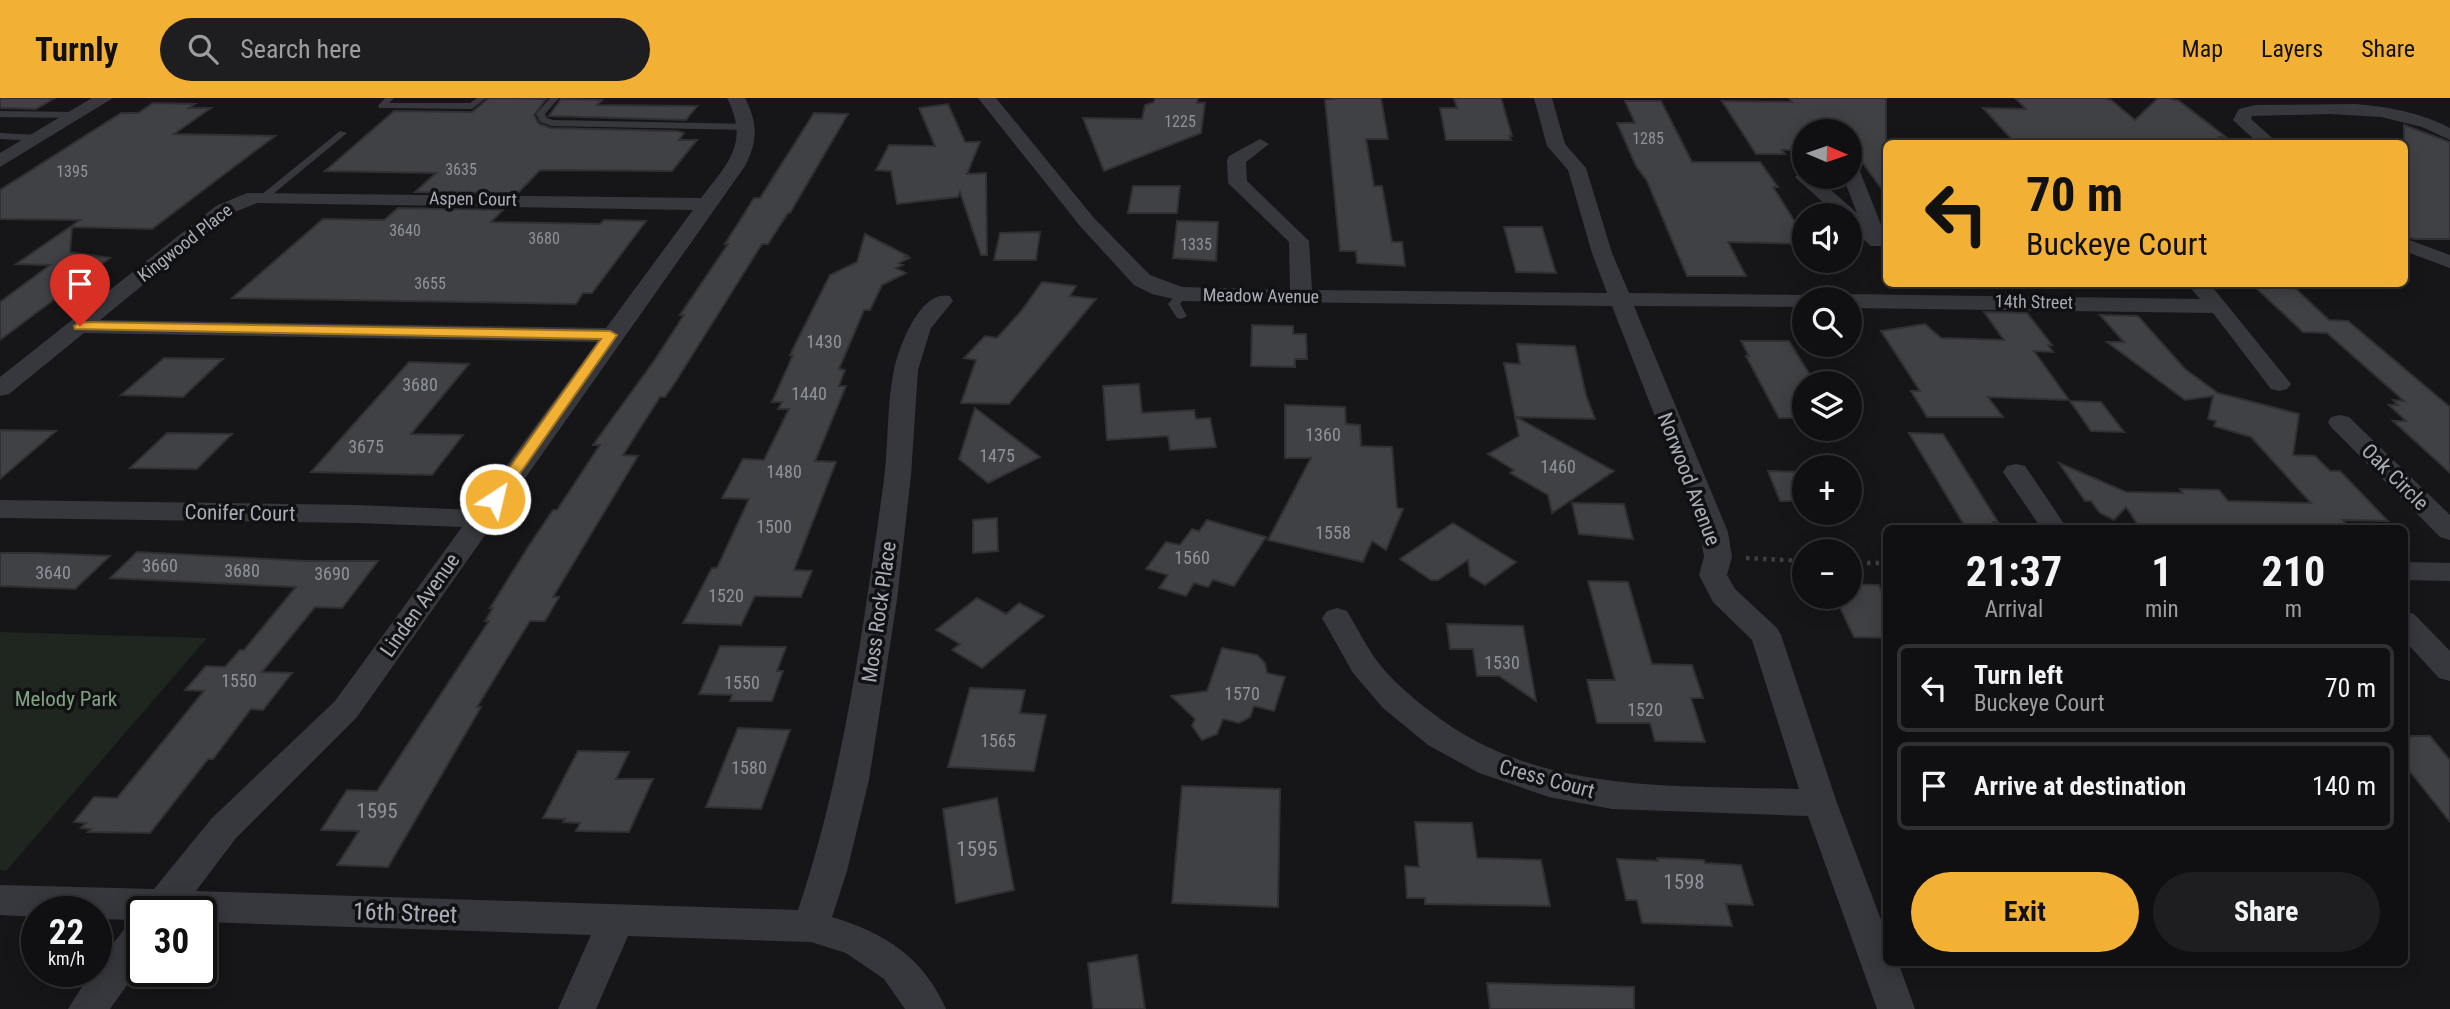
<!DOCTYPE html>
<meta charset="utf-8">
<style>
:root{--surface:#101012;--page:#1e1e20;--text:#f1f3f6;--muted:#9c9d9f;--line:#303032;--accent:#f2b134}
body{margin:0;font-family:"Roboto Condensed",sans-serif;background:var(--page);color:var(--text);height:100vh;display:flex;flex-direction:column;font-size:26px;white-space:nowrap}
*{box-sizing:border-box;margin:0}
p{font-size:23px;color:var(--muted)}
.icon{flex:none;width:38px;height:38px;fill:none;stroke:currentColor;stroke-width:2;stroke-linecap:round;stroke-linejoin:round}
.map{position:relative;flex:1;overflow:hidden}
.drawer{position:absolute;left:1883px;top:427px;width:525px;height:441px;display:flex;flex-direction:column;background:var(--surface);border-radius:10px;box-shadow:0 4px 18px #0003,0 0 0 2px var(--line)}
.drawer>*{flex:none}
.guide{position:absolute;left:1883px;top:42px;width:525px;height:147px;border-radius:10px;box-shadow:0 4px 18px #0003,0 0 0 2px var(--line);background:#f2b134;color:#111;overflow:hidden}
.needle{width:46px;rotate:92deg}
.tools{position:absolute;left:1792px;top:21px;display:grid;gap:14px}
.tools a{display:grid;place-items:center;width:70px;height:70px;border-radius:50%;background:var(--surface);box-shadow:0 4px 18px #0003,0 0 0 2px var(--line);font-size:35px}
.speed{position:absolute;left:21px;top:798px;display:flex;gap:14px;font-size:35px;font-weight:700;text-align:center}
.speed>*{display:grid;place-content:center;width:91px;height:91px;border-radius:50%;background:var(--surface);box-shadow:0 4px 18px #0003,0 0 0 2px var(--line);line-height:1}
.speed small{font-size:18px;font-weight:400}
.speed .limit{border:4px solid #111;border-radius:10px;background:#fff;color:#111}
.pin{position:absolute;display:grid;place-items:center;width:60px;height:60px;color:#fff;margin:-72px -30px;border-radius:50% 50% 50% 0;rotate:-45deg;box-shadow:0 0 7px #0007}
.pin .icon{rotate:45deg}
.me{position:absolute;width:77px;margin:-38px;rotate:35deg;stroke-linejoin:round;filter:drop-shadow(0 0 5px #0008)}
.turn{display:flex;align-items:center;gap:24px;height:147px;padding:0 28px;font-size:32px}
.turn .icon{width:91px;height:91px;stroke-width:2.5}
.turn b{display:block;font-size:49px;line-height:60px}
.eta{display:flex;justify-content:space-evenly;align-items:center;height:119px;text-align:center}
.eta b{font-size:42px;font-weight:700;line-height:49px}
.button{display:flex;gap:14px;margin-top:auto;padding:14px 28px}
.button a{flex:1;height:80px;border-radius:42px;background:var(--accent);color:#111;font-size:28px;font-weight:700;line-height:80px;text-align:center}
.button a+a{background:var(--page);color:var(--text)}
ul{padding:0;list-style:none}
li{display:flex;align-items:center;gap:21px;height:88px;margin:0 14px 10px;padding:0 14px;border:4px solid var(--line);border-radius:10px}
li div{flex:1}
li b{display:block;font-size:26px}
li em{font-style:normal}
header{display:flex;align-items:center;gap:42px;box-sizing:border-box;height:98px;padding:0 35px;background:var(--accent);color:#111}
header strong{font-size:33px}
nav{display:flex;gap:38px;margin-inline-start:auto;font-size:24px}
.search{width:490px;height:63px;background:var(--page);display:flex;align-items:center;gap:18px;box-sizing:border-box;padding:0 24px;border-radius:38px;color:var(--muted);font-size:26px}
.map>svg:first-child{display:block}
.green{fill:#1e261f}
.building{fill:#404145;stroke:#303034;stroke-width:2}
.lines{fill:none;stroke-linecap:round;stroke-linejoin:round}
.path{stroke:#3d3f44;stroke-width:4.5;stroke-dasharray:3.5 5;stroke-linecap:butt}
.service{fill:#37383d;fill-rule:evenodd}
.minor{fill:#37383d;fill-rule:evenodd}
.route{fill:#f2b134;stroke:#9d7322;stroke-width:2}
.labels{text-anchor:middle;stroke-width:7;stroke-linejoin:round;paint-order:stroke}
.far-number-label{font-size:16px;fill:#8e929b}
.far-street-label{font-size:18px;fill:#a8adb8;stroke:#111113}
.number-label{font-size:18px;fill:#8e929b}
.street-label{font-size:21px;fill:#a8adb8;stroke:#111113}
.park-label{font-size:21px;fill:#7fa381;stroke:#111113}
.near-number-label{font-size:21px;fill:#8e929b}
.near-street-label{font-size:24px;fill:#a8adb8;stroke:#111113}
</style>
<header>
<strong>Turnly</strong>
<div class="search"><svg class="icon" aria-label="search" viewBox="0 0 24 24"><circle cx="10" cy="10" r="6"/><path d="M15 15l6 6"/></svg>Search here</div>
<nav><a>Map</a><a>Layers</a><a>Share</a></nav>
</header>
<div class="map">
<svg width="2450" height="911" viewBox="0 0 2450 911">
<rect width="100%" height="100%" fill="#161618"/>
<path class="green" d="M 0,534 L 207,540 L 6,773 L 0,772 Z"/>
<path class="building" d="M 0,0 L 55,0 L 36,11 L 0,10 Z
M 489,0 L 546,1 L 534,17 L 539,26 L 551,30 L 677,33 L 684,35 L 679,42 L 697,42 L 672,73 L 540,72 L 518,95 L 415,94 L 436,75 L 325,73 L 394,13 L 472,14 Z
M 1155,0 L 1198,0 L 1197,5 L 1205,5 L 1201,35 L 1104,73 L 1083,20 L 1142,21 L 1145,7 L 1154,4 Z
M 1339,0 L 1381,0 L 1388,41 L 1366,41 L 1374,88 L 1382,88 L 1392,144 L 1402,144 L 1405,168 L 1357,165 L 1356,153 L 1340,153 L 1325,2 Z
M 1454,0 L 1501,0 L 1512,38 L 1509,38 L 1511,42 L 1446,42 L 1440,10 L 1457,10 Z
M 1789,0 L 1886,0 L 1886,97 L 1854,53 L 1850,53 L 1850,33 L 1804,33 L 1804,52 L 1782,52 L 1785,56 L 1756,56 L 1722,3 L 1792,4 Z
M 2015,0 L 2104,0 L 2111,2 L 2135,22 L 2158,0 L 2169,0 L 2179,3 L 2226,39 L 2220,39 L 2228,46 L 2016,46 L 1983,10 L 2026,11 Z
M 561,1 L 602,2 L 597,7 L 697,8 L 686,22 L 549,18 Z
M 1625,3 L 1661,3 L 1692,64 L 1760,64 L 1778,89 L 1773,89 L 1804,138 L 1804,146 L 1728,144 L 1746,178 L 1687,178 L 1647,83 L 1636,68 L 1617,25 L 1635,25 Z
M 153,5 L 195,6 L 189,10 L 211,10 L 174,36 L 275,38 L 152,131 L 72,129 L 70,154 L 110,160 L 0,242 L 0,204 L 50,167 L 16,166 L 80,122 L 0,121 L 0,92 L 121,15 L 138,15 Z
M 948,6 L 965,44 L 980,44 L 967,76 L 986,75 L 987,157 L 981,157 L 960,94 L 958,99 L 897,106 L 891,73 L 876,72 L 889,47 L 935,48 L 919,10 Z
M 814,15 L 848,16 L 790,115 L 788,115 L 768,146 L 762,146 L 676,283 L 665,299 L 660,299 L 623,357 L 638,358 L 553,499 L 559,499 L 545,523 L 530,523 L 477,609 L 481,609 L 388,769 L 337,767 L 359,733 L 321,732 L 347,692 L 377,693 L 489,523 L 485,523 L 493,510 L 490,510 L 528,449 L 553,412 L 557,412 L 600,347 L 593,347 L 654,263 L 684,217 L 680,217 L 728,146 L 725,146 L 754,100 L 760,100 Z
M 2404,27 L 2450,44 L 2450,141 L 2414,141 L 2404,138 Z
M 1133,88 L 1180,88 L 1177,115 L 1128,115 Z
M 398,110 L 503,112 L 491,124 L 600,126 L 604,122 L 646,123 L 592,195 L 583,195 L 576,206 L 232,200 L 323,121 L 384,122 Z
M 1177,123 L 1218,124 L 1216,163 L 1173,160 Z
M 1504,129 L 1542,129 L 1556,175 L 1516,174 Z
M 1040,134 L 1036,162 L 994,162 L 1000,135 Z
M 865,136 L 908,158 L 905,159 L 909,160 L 899,165 L 903,167 L 896,170 L 906,175 L 882,187 L 870,212 L 864,212 L 839,271 L 845,272 L 839,288 L 846,288 L 815,363 L 836,364 L 794,472 L 812,473 L 801,499 L 755,498 L 741,527 L 683,525 L 712,470 L 717,470 L 749,401 L 722,400 L 743,361 L 764,362 L 789,311 L 778,311 L 782,304 L 772,304 L 793,257 L 790,257 L 830,177 L 857,164 Z
M 1042,184 L 1076,188 L 1070,198 L 1096,201 L 1009,306 L 961,305 L 976,262 L 964,260 L 985,238 L 997,240 L 1022,212 Z
M 2256,190 L 2295,190 L 2329,222 L 2348,223 L 2450,309 L 2450,375 L 2393,323 L 2406,323 L 2389,307 L 2398,307 L 2393,302 L 2404,303 L 2327,235 L 2303,234 Z
M 1984,214 L 2027,215 L 2052,247 L 2048,247 L 2053,254 L 2034,253 L 2069,302 L 1988,299 L 2003,319 L 1927,319 L 1911,293 L 1920,293 L 1881,233 L 1925,226 L 1941,240 L 2004,242 Z
M 2100,217 L 2138,218 L 2185,271 L 2218,295 L 2299,316 L 2293,357 L 2315,358 L 2330,373 L 2340,373 L 2388,423 L 2343,422 L 2350,430 L 2140,430 L 2126,409 L 2114,422 L 2100,415 L 2091,403 L 2085,403 L 2059,365 L 2126,394 L 2183,395 L 2180,391 L 2219,392 L 2228,403 L 2311,405 L 2251,339 L 2214,328 L 2216,323 L 2208,321 L 2213,298 L 2185,302 L 2107,244 L 2124,244 Z
M 1252,227 L 1293,228 L 1293,236 L 1306,236 L 1307,261 L 1295,261 L 1295,269 L 1251,268 Z
M 1741,243 L 1789,243 L 1815,285 L 1804,285 L 1804,320 L 1779,320 L 1746,258 L 1749,258 Z
M 1517,246 L 1575,248 L 1586,297 L 1595,321 L 1516,319 L 1614,373 L 1552,415 L 1548,397 L 1510,375 L 1514,372 L 1488,356 L 1519,338 L 1504,265 L 1520,266 Z
M 164,260 L 223,261 L 183,299 L 121,297 Z
M 409,264 L 469,266 L 411,336 L 463,337 L 432,377 L 311,374 Z
M 1139,286 L 1142,315 L 1194,312 L 1196,321 L 1210,320 L 1216,349 L 1170,352 L 1168,338 L 1107,342 L 1103,288 Z
M 2070,303 L 2101,304 L 2124,334 L 2091,333 Z
M 1285,307 L 1345,309 L 1346,326 L 1360,327 L 1361,348 L 1392,349 L 1397,410 L 1403,411 L 1386,452 L 1372,443 L 1363,464 L 1268,442 L 1311,360 L 1285,360 Z
M 975,310 L 1040,359 L 988,385 L 959,361 Z
M 0,332 L 56,333 L 0,381 Z
M 167,335 L 232,336 L 197,371 L 130,370 Z
M 1909,335 L 1943,336 L 1998,424 L 1993,424 L 1997,430 L 1966,430 Z
M 1768,373 L 1804,374 L 1804,403 L 1780,403 Z
M 1572,405 L 1624,406 L 1633,441 L 1579,436 Z
M 997,420 L 998,453 L 973,455 L 973,422 Z
M 1207,422 L 1266,439 L 1234,488 L 1213,482 L 1208,489 L 1194,485 L 1186,498 L 1159,490 L 1168,477 L 1146,471 L 1166,444 L 1180,447 L 1192,431 L 1199,433 Z
M 1453,425 L 1464,432 L 1516,464 L 1485,487 L 1470,478 L 1468,462 L 1438,482 L 1431,482 L 1400,461 Z
M 137,454 L 306,463 L 378,463 L 342,510 L 315,509 L 262,574 L 292,575 L 263,612 L 251,611 L 213,661 L 208,661 L 150,735 L 88,734 L 91,731 L 81,730 L 86,725 L 74,724 L 94,699 L 117,700 L 204,593 L 185,592 L 206,568 L 225,569 L 240,552 L 244,552 L 296,489 L 110,480 Z
M 0,455 L 37,455 L 110,458 L 75,491 L 0,488 Z
M 1588,483 L 1628,484 L 1652,566 L 1692,567 L 1703,600 L 1691,600 L 1705,644 L 1655,643 L 1650,625 L 1597,625 L 1587,582 L 1615,582 Z
M 1850,486 L 1879,487 L 1886,503 L 1886,540 L 1854,539 L 1835,499 L 1850,499 Z
M 977,500 L 1006,516 L 1019,505 L 1044,518 L 982,570 L 952,552 L 960,546 L 936,532 Z
M 1447,526 L 1523,528 L 1536,603 L 1499,578 L 1477,578 L 1473,551 L 1450,551 Z
M 720,548 L 786,549 L 777,573 L 783,573 L 772,603 L 730,603 L 732,597 L 699,596 Z
M 1222,550 L 1257,557 L 1265,565 L 1267,575 L 1285,579 L 1274,613 L 1254,608 L 1250,619 L 1239,625 L 1223,621 L 1217,636 L 1202,642 L 1192,628 L 1195,621 L 1171,598 L 1207,593 Z
M 970,590 L 1025,592 L 1020,615 L 1046,617 L 1034,673 L 948,669 Z
M 738,630 L 790,632 L 761,711 L 706,709 Z
M 2404,638 L 2430,638 L 2450,662 L 2450,724 L 2404,666 Z
M 578,653 L 629,654 L 616,681 L 653,681 L 629,734 L 576,733 L 580,725 L 563,724 L 565,721 L 543,720 Z
M 1182,688 L 1280,691 L 1278,809 L 1172,805 Z
M 997,700 L 1014,792 L 956,805 L 943,711 Z
M 1415,724 L 1472,725 L 1477,760 L 1541,762 L 1550,808 L 1425,806 L 1425,800 L 1407,800 L 1405,768 L 1419,769 Z
M 1657,760 L 1704,762 L 1705,765 L 1741,767 L 1753,807 L 1726,806 L 1732,828 L 1642,825 L 1637,802 L 1626,802 L 1617,761 L 1658,763 Z
M 1137,857 L 1145,911 L 1093,911 L 1088,865 Z
M 1487,885 L 1634,889 L 1634,911 L 1490,911 Z"/>
<g class="lines">
<path class="path" d="M 1746,460 L 1804,463
M 1850,465 L 1886,465"/>
<path class="service" d="M 385,0 L 394,0 L 389,5 L 470,5 L 477,0 L 486,0 L 472,11 L 379,10 L 378,8 Z
M 550,0 L 559,0 L 545,16 L 547,20 L 553,22 L 749,26 L 753,29 L 749,32 L 552,28 L 540,24 L 536,16 Z
M 0,13 L 75,14 L 79,17 L 75,20 L 0,19 Z
M 340,33 L 347,35 L 267,101 L 261,101 L 261,97 Z
M 0,35 L 38,37 L 43,40 L 38,43 L 0,41 Z
M 1182,193 L 1187,196 L 1180,206 L 1187,218 L 1181,221 L 1177,220 L 1168,206 L 1178,194 Z"/>
<path class="minor" d="M 92,0 L 113,0 L 0,69 L 0,55 Z
M 727,0 L 745,0 C 758,25 758,43 745,68 L 357,619 L 236,740 L 196,793 L 798,812 C 844,675 863,531 883,389 C 889,350 886,310 894,272 C 899,249 920,191 950,198 L 953,203 L 931,230 L 918,272 L 911,377 L 897,502 L 869,682 L 847,773 L 832,819 C 885,835 923,859 946,911 L 905,911 L 884,881 L 846,855 L 811,844 L 628,838 L 596,911 L 558,911 L 591,837 L 201,824 L 201,814 L 142,814 L 142,866 L 110,911 L 68,911 L 92,873 L 96,873 L 96,868 L 129,825 L 136,822 L 96,821 L 96,814 L 37,814 L 37,819 L 0,817 L 0,787 L 154,791 L 212,720 L 335,603 L 462,429 L 357,425 L 0,420 L 0,402 L 357,407 L 474,412 L 597,244 L 84,235 L 9,296 L 0,298 L 0,279 L 216,108 L 247,95 L 701,100 C 728,65 750,45 727,0 ZM 257,105 L 693,112 L 606,230 L 100,222 L 230,116 Z
M 978,0 L 996,0 L 1094,120 L 1150,177 L 1182,189 L 1290,192 L 1289,144 L 1228,85 L 1227,62 L 1229,58 L 1260,41 L 1269,46 L 1246,64 L 1247,83 L 1309,143 L 1312,192 L 1607,195 L 1592,155 L 1568,72 L 1547,48 L 1534,0 L 1552,0 L 1565,46 L 1586,70 L 1612,155 L 1629,195 L 1812,197 L 1814,201 L 1804,201 L 1804,209 L 1634,208 L 1728,434 L 1732,459 L 1727,477 L 1735,491 L 1777,530 L 1781,537 L 1837,705 L 1886,835 L 1886,864 L 1898,864 L 1915,911 L 1877,911 L 1808,718 L 1612,711 L 1549,699 L 1479,675 L 1428,647 L 1383,610 L 1353,575 L 1322,520 L 1327,513 L 1337,510 L 1347,513 C 1356,528 1364,544 1374,559 C 1390,581 1410,598 1431,614 C 1537,697 1672,687 1799,691 L 1752,542 L 1713,504 L 1699,477 L 1704,459 L 1700,434 L 1612,208 L 1182,203 L 1152,196 L 1134,187 L 1080,128 Z
M 2356,6 C 2389,9 2420,14 2450,30 L 2450,42 L 2422,29 L 2381,19 L 2330,16 L 2252,18 L 2251,21 L 2279,46 L 2259,46 L 2233,22 L 2239,11 L 2255,7 Z
M 1850,65 L 1859,71 L 1886,139 L 1885,148 L 1871,148 L 1850,129 L 1850,117 L 1837,117 L 1795,79 L 1804,73 L 1804,79 L 1816,79 L 1857,115 L 1843,79 L 1850,79 Z
M 2404,140 L 2450,157 L 2450,170 L 2404,153 Z
M 2187,186 L 2210,186 L 2287,281 L 2291,286 L 2287,291 L 2279,293 L 2271,291 L 2213,215 L 1850,210 L 1850,201 L 1840,201 L 1850,196 L 2200,201 Z
M 2340,317 L 2349,319 L 2450,417 L 2450,442 L 2440,439 L 2331,329 L 2328,324 L 2331,319 Z
M 2016,366 L 2025,368 L 2067,430 L 2041,430 L 2003,374 L 2007,368 Z
M 2404,464 L 2450,465 L 2450,483 L 2404,482 Z
M 2404,513 L 2414,516 L 2450,553 L 2450,583 L 2439,580 L 2404,542 Z"/>
</g>
<path class="route" d="M 80,224 L 610,233 L 617,237 L 500,404 L 495,405 L 487,401 L 601,241 L 75,231 L 74,228 Z"/>
<g class="labels">
<g class="far-number-label">
<text x="1180" y="29">1225</text>
<text x="1648" y="46">1285</text>
<text x="461" y="77">3635</text>
<text x="72" y="79">1395</text>
<text x="405" y="138">3640</text>
<text x="544" y="146">3680</text>
<text x="1196" y="152">1335</text>
<text x="430" y="191">3655</text>
</g>
<g class="far-street-label">
<text transform="translate(473 101) rotate(1)" y="6">Aspen Court</text>
<text transform="translate(185 145) rotate(-38)" y="6">Kingwood Place</text>
<text transform="translate(1261 198) rotate(1)" y="6">Meadow Avenue</text>
<text transform="translate(2034 204) rotate(1)" y="6">14th Street</text>
</g>
<g class="number-label">
<text x="824" y="250">1430</text>
<text x="420" y="293">3680</text>
<text x="809" y="302">1440</text>
<text x="1323" y="343">1360</text>
<text x="366" y="355">3675</text>
<text x="997" y="364">1475</text>
<text x="1558" y="375">1460</text>
<text x="784" y="380">1480</text>
<text x="774" y="435">1500</text>
<text x="1333" y="441">1558</text>
<text x="1192" y="466">1560</text>
<text x="160" y="474">3660</text>
<text x="242" y="479">3680</text>
<text x="53" y="481">3640</text>
<text x="332" y="482">3690</text>
<text x="726" y="504">1520</text>
<text x="1502" y="571">1530</text>
<text x="239" y="589">1550</text>
<text x="742" y="591">1550</text>
<text x="1242" y="602">1570</text>
<text x="1645" y="618">1520</text>
<text x="998" y="649">1565</text>
<text x="749" y="676">1580</text>
</g>
<g class="street-label">
<text transform="translate(2395 379) rotate(45)" y="7">Oak Circle</text>
<text transform="translate(1689 381) rotate(69)" y="7">Norwood Avenue</text>
<text transform="translate(240 415) rotate(1)" y="7">Conifer Court</text>
<text transform="translate(420 507) rotate(-55)" y="7">Linden Avenue</text>
<text transform="translate(879 514) rotate(-82)" y="7">Moss Rock Place</text>
<text transform="translate(1547 681) rotate(15)" y="7">Cress Court</text>
</g>
<g class="park-label">
<text x="66" y="608">Melody Park</text>
</g>
<g class="near-number-label">
<text x="377" y="720">1595</text>
<text x="977" y="758">1595</text>
<text x="1684" y="791">1598</text>
</g>
<g class="near-street-label">
<text transform="translate(405 815) rotate(2)" y="8">16th Street</text>
</g>
</g>
</svg>
<div class="tools">
<a><svg class="needle" viewBox="-14 -14 28 28"><path d="M0-13l5 13h-10z" fill="#e53935"/><path d="M0 13l5-13h-10z" fill="#9c9d9f"/></svg></a>
<a><svg class="icon" aria-label="sound" viewBox="0 0 24 24"><path d="M4 9h4l5-4v14l-5-4H4zM17 9q2 3 0 6"/></svg></a>
<a><svg class="icon" aria-label="search" viewBox="0 0 24 24"><circle cx="10" cy="10" r="6"/><path d="M15 15l6 6"/></svg></a>
<a><svg class="icon" aria-label="layers" viewBox="0 0 24 24"><path d="M12 4l9 5-9 5-9-5zM3 14l9 5 9-5"/></svg></a>
<a>+</a>
<a>−</a>
</div>
<div class="speed"><div>22<small>km/h</small></div><div class="limit">30</div></div>
<div class="pin" style="left:80px;top:228px;background:#d93025"><svg class="icon" aria-label="arrive" viewBox="0 0 24 24"><path d="M6 21V4h12l-3 4 3 4H6"/></svg></div>
<svg class="me" style="left:495px;top:401px" viewBox="-20 -20 40 40"><circle r="17" fill="#f2b134" stroke="#fff" stroke-width="3"/><path d="M0-11L8 9 0 5-8 9z" fill="#fff"/></svg>
<div class="guide">
<div class="turn"><svg class="icon" aria-label="left" viewBox="0 0 24 24"><path d="M17 20v-9H6M10 6l-5 5 5 5"/></svg><div><b>70 m</b>Buckeye Court</div></div>
</div>
<section class="drawer">
<div class="eta">
<div><b>21:37</b><p>Arrival</p></div>
<div><b>1</b><p>min</p></div>
<div><b>210</b><p>m</p></div>
</div>
<ul>
<li><svg class="icon" aria-label="left" viewBox="0 0 24 24"><path d="M17 20v-9H6M10 6l-5 5 5 5"/></svg><div><b>Turn left</b><p>Buckeye Court</p></div><em>70 m</em></li>
<li><svg class="icon" aria-label="arrive" viewBox="0 0 24 24"><path d="M6 21V4h12l-3 4 3 4H6"/></svg><div><b>Arrive at destination</b></div><em>140 m</em></li>
</ul>
<div class="button"><a>Exit</a><a>Share</a></div>
</section>
</div>
